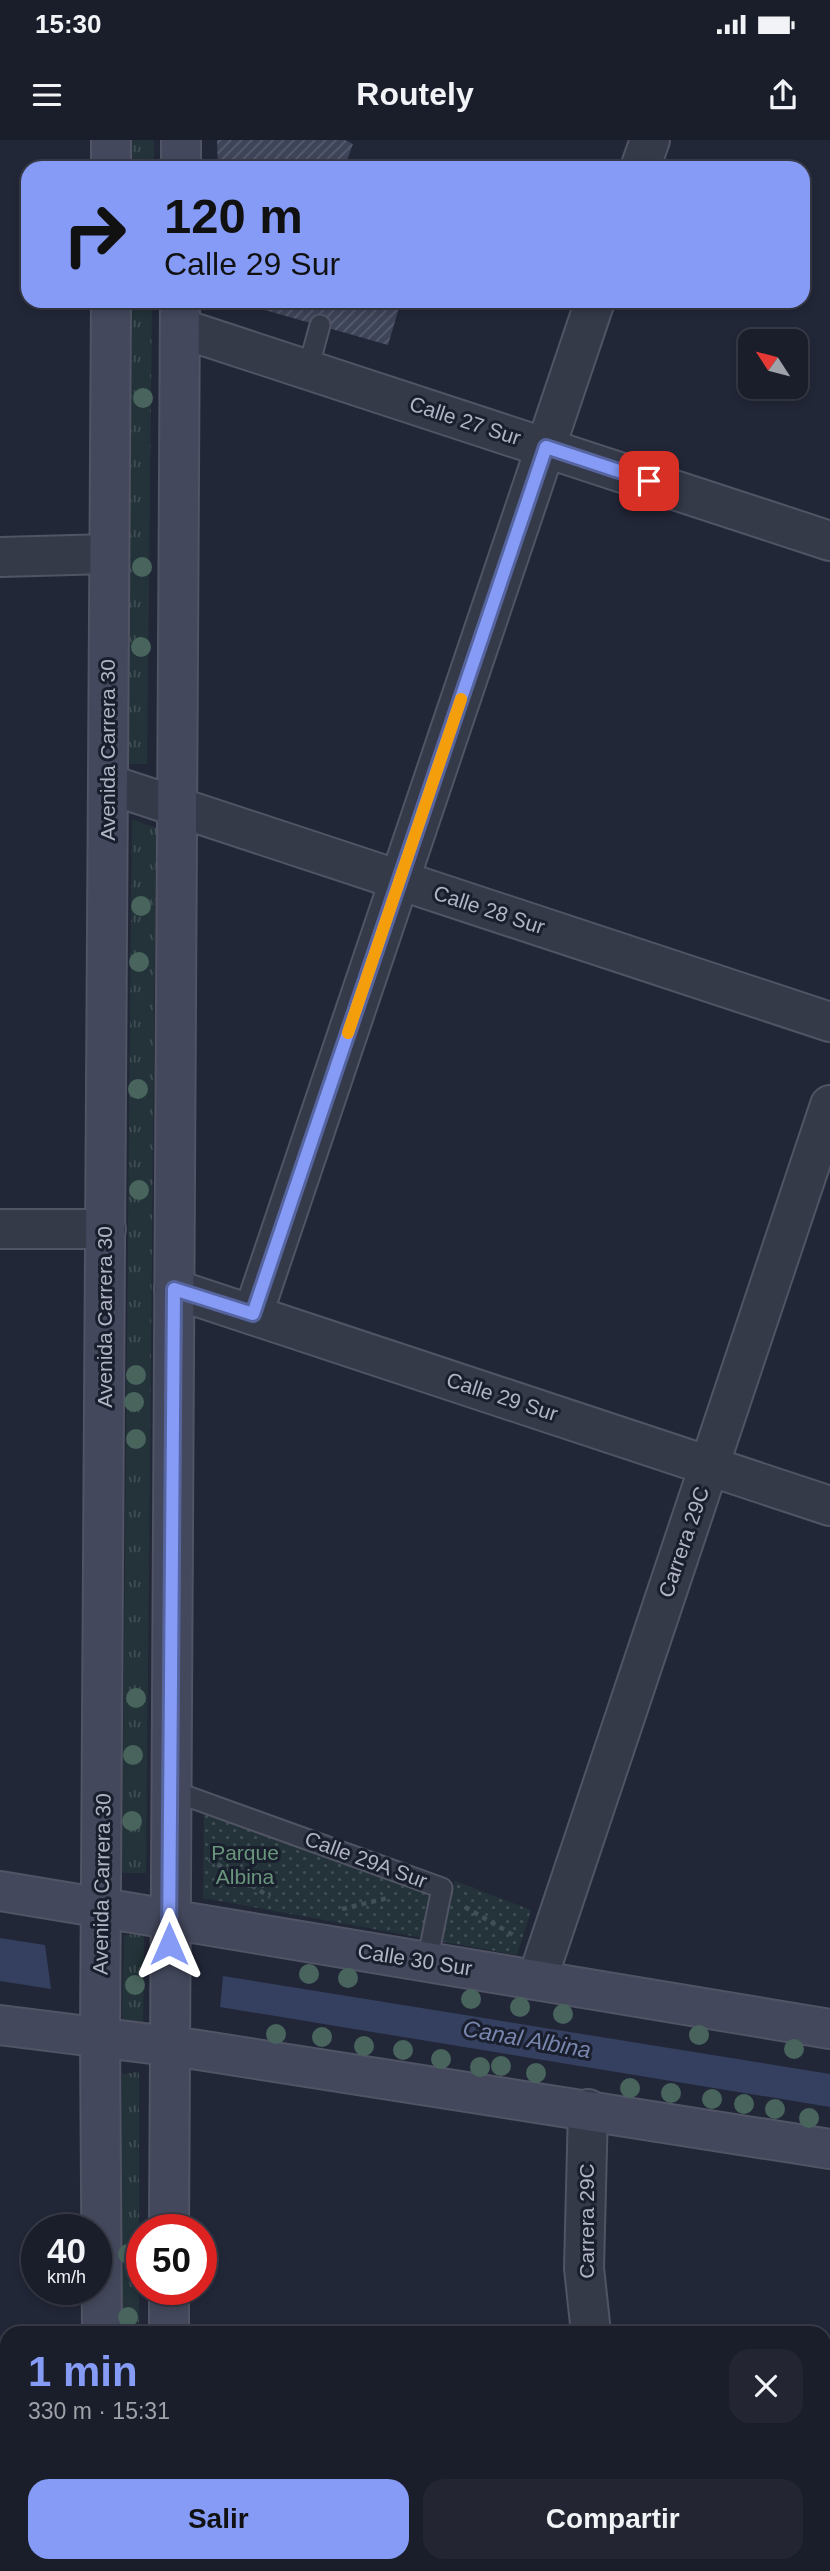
<!DOCTYPE html>
<html lang="es">
<meta charset="utf-8">
<style>
:root{--surface:#1a1d2a;--page:#232632;--text:#f1f3f6;--muted:#9fa2a8;--line:#383b47;--accent:#859bf5}
body{margin:0;font-family:Helvetica,sans-serif;background:var(--page);color:var(--text);height:100vh;display:flex;flex-direction:column;font-size:26px;white-space:nowrap}
*{box-sizing:border-box;margin:0}
p{font-size:23px;color:var(--muted)}
.icon{flex:none;width:38px;height:38px;fill:none;stroke:currentColor;stroke-width:2;stroke-linecap:round;stroke-linejoin:round}
.map{position:relative;flex:1;overflow:hidden}
.sheet{position:absolute;left:0px;top:2186px;width:831px;height:247px;display:flex;flex-direction:column;background:var(--surface);border-radius:21px 21px 0 0;box-shadow:0 4px 10px #0003,0 0 0 2px var(--line)}
.sheet>*{flex:none}
.top-card{position:absolute;left:21px;top:21px;width:789px;height:147px;border-radius:21px;box-shadow:0 4px 10px #0003,0 0 0 2px var(--line);background:#859bf5;color:#111;overflow:hidden}
.needle{width:46px;rotate:306deg}
.controls{position:absolute;left:738px;top:189px;display:grid;gap:14px}
.controls a{display:grid;place-items:center;width:70px;height:70px;border-radius:14px;background:var(--surface);box-shadow:0 4px 10px #0003,0 0 0 2px var(--line);font-size:35px}
.speed{position:absolute;left:21px;top:2074px;display:flex;gap:14px;font-size:35px;font-weight:700;text-align:center}
.speed>*{display:grid;place-content:center;width:91px;height:91px;border-radius:50%;background:var(--surface);box-shadow:0 4px 10px #0003,0 0 0 2px var(--line);line-height:1}
.speed small{font-size:18px;font-weight:400}
.speed .limit{border:10px solid #d22;background:#fff;color:#111}
.pin{position:absolute;display:grid;place-items:center;width:60px;height:60px;color:#fff;margin:-30px;border-radius:14px;box-shadow:0 4px 10px #0006}
.me{position:absolute;width:77px;margin:-38px;rotate:0deg;stroke-linejoin:round;filter:drop-shadow(0 0 5px #0008)}
.turn{display:flex;align-items:center;gap:24px;height:147px;padding:0 28px;font-size:32px}
.turn .icon{width:91px;height:91px;stroke-width:2.5}
.turn b{display:block;font-size:49px;line-height:60px}
.round{display:grid;place-items:center;flex:none;width:74px;height:74px;border-radius:21px;background:var(--page)}
.headline{display:flex;align-items:center;justify-content:space-between;height:119px;padding:0 28px}
h1{font-size:42px;font-weight:800;line-height:52px;color:var(--accent)}
.button{display:flex;gap:14px;margin-top:auto;padding:14px 28px}
.button a{flex:1;height:80px;border-radius:21px;background:var(--accent);color:#111;font-size:28px;font-weight:800;line-height:80px;text-align:center}
.button a+a{background:var(--page);color:var(--text)}
.status{display:flex;justify-content:space-between;align-items:center;height:49px;padding:0 35px;background:var(--surface);direction:ltr}
.status svg{height:19px;fill:currentColor}
header{display:flex;justify-content:space-between;align-items:center;height:91px;padding:0 28px;background:var(--surface);font-size:32px;font-weight:800}
.map>svg:first-child{display:block}
.grass{fill:url(#grass-tufts)}
.park{fill:url(#park-dots)}
.water{fill:#353f5f}
.building{fill:url(#building-hatch)}
.lines{fill:none;stroke-linecap:round;stroke-linejoin:round}
.lane-casing{stroke:#505464;stroke-width:23}
.street-casing{stroke:#505464;stroke-width:42}
.secondary-casing{stroke:#505464;stroke-width:42}
.path{stroke:#415057;stroke-width:4.5;stroke-dasharray:5 5;stroke-linecap:butt}
.lane{stroke:#353a49;stroke-width:19}
.street{stroke:#353a49;stroke-width:38}
.secondary{stroke:#43485c;stroke-width:38}
.tree{fill:#48645d}
.route-casing{stroke:#56659f;stroke-width:18}
.route{stroke:#859bf5;stroke-width:12}
.slow{stroke:#f59e0b;stroke-width:12}
.labels{text-anchor:middle;stroke-width:6;stroke-linejoin:round;paint-order:stroke}
.street-label{font-size:21px;fill:#b0b4c5;stroke:#1a1f2d}
.park-label{font-size:21px;fill:#68957b;stroke:#1a1f2d}
.water-label{font-size:23px;font-style:italic;fill:#7885ad;stroke:#1a1f2d}
</style>
<div class="status"><b>15:30</b><svg viewBox="0 0 49 12"><path d="M0 12V9h3v3zM5 12V6h3v6zM10 12V3h3v9zM15 12V0h3v12zM26 1h20v11H26zM47 4h2v5h-2z"/></svg></div>
<header><svg class="icon" aria-label="menu" viewBox="0 0 24 24"><path d="M4 6h16M4 12h16M4 18h16"/></svg>Routely<svg class="icon" aria-label="share" viewBox="0 0 24 24"><path d="M12 15V3M7 8l5-5 5 5M5 13v7h14v-7"/></svg></header>
<div class="map">
<svg width="830" height="2431" viewBox="0 0 830 2431">
<defs>
<pattern id="grass-tufts" width="24" height="20" patternUnits="userSpaceOnUse" patternTransform="scale(1.75)"><rect width="24" height="20" fill="#233339"/><path d="M3 7l-1-3M5 7V3M7 7l1-3M15 17l-1-3M17 17v-4M19 17l1-3" fill="none" stroke="#404e54"/></pattern>
<pattern id="park-dots" width="8" height="8" patternUnits="userSpaceOnUse" patternTransform="scale(1.75)"><rect width="8" height="8" fill="#233339"/><path d="M2 2h.1M6 6h.1" fill="none" stroke="#404e54" stroke-width="1.8" stroke-linecap="round"/></pattern>
<pattern id="building-hatch" width="6" height="6" patternUnits="userSpaceOnUse" patternTransform="scale(1.75)"><rect width="6" height="6" fill="#3e4458"/><path d="M-1 1l2-2M0 6l6-6M5 7l2-2" fill="none" stroke="#575d6e"/></pattern>
</defs>
<rect width="100%" height="100%" fill="#222738"/>
<path class="grass" d="M 132,0 L 154,0 L 154,28 L 132,28 Z
M 131,161 L 152,161 L 147,624 L 125,624 Z
M 132,679 L 156,688 L 146,1733 L 122,1733 Z
M 144,1794 L 143,1888 L 122,1886 L 124,1795 Z
M 139,1932 L 139,2193 L 120,2193 L 122,1934 Z"/>
<path class="park" d="M 204,1669 L 451,1756 L 455,1741 L 531,1770 L 517,1815 L 203,1758 Z"/>
<path class="water" d="M 0,1798 L 45,1805 L 51,1849 L 0,1841 Z
M 223,1836 L 830,1934 L 830,1967 L 220,1867 Z"/>
<path class="building" d="M 217,0 L 345,0 L 353,4 L 344,28 L 218,28 Z
M 256,161 L 401,161 L 388,205 L 254,167 Z"/>
<g class="lines">
<defs>
<path id="lane" d="M 308,229 L 320,185
M 170,1650 L 442,1748 L 427,1822"/>
<path id="street" d="M 640,28 L 650,0
M 180,188 L 830,401
M 0,417 L 109,414
M 108,644 L 830,882
M 0,1089 L 106,1089
M 174,1149 L 830,1366
M 253,1174 L 595,161
M 537,1840 L 830,965
M 588,1969 L 584,2128 L 591,2193
M 824,2306 L 830,2305
M 632,2426 L 633,2431
M 0,2427 L 17,2431
M 224,2431 L 252,2426"/>
<path id="secondary" d="M 111,28 L 111,0
M 181,28 L 181,0
M 0,1751 L 830,1889
M 0,1885 L 192,1909 L 830,2009
M 169,2090 L 180,161
M 169,2149 L 169,2193
M 102,2193 L 100,1899 L 111,161
M 103,2426 L 103,2431
M 169,2426 L 169,2431"/>
</defs>
<use href="#lane" class="lane-casing"/>
<use href="#street" class="street-casing"/>
<use href="#secondary" class="secondary-casing"/>
<path class="path" d="M 209,1719 L 270,1757
M 465,1767 L 515,1796
M 342,1769 L 388,1758"/>
<use href="#lane" class="lane"/>
<use href="#street" class="street"/>
<use href="#secondary" class="secondary"/>
</g>
<g class="tree">
<circle cx="143" cy="258" r="10"/>
<circle cx="142" cy="427" r="10"/>
<circle cx="141" cy="507" r="10"/>
<circle cx="141" cy="766" r="10"/>
<circle cx="139" cy="822" r="10"/>
<circle cx="138" cy="949" r="10"/>
<circle cx="139" cy="1050" r="10"/>
<circle cx="136" cy="1235" r="10"/>
<circle cx="134" cy="1262" r="10"/>
<circle cx="136" cy="1299" r="10"/>
<circle cx="136" cy="1558" r="10"/>
<circle cx="133" cy="1615" r="10"/>
<circle cx="132" cy="1681" r="10"/>
<circle cx="309" cy="1834" r="10"/>
<circle cx="348" cy="1838" r="10"/>
<circle cx="135" cy="1845" r="10"/>
<circle cx="471" cy="1859" r="10"/>
<circle cx="520" cy="1867" r="10"/>
<circle cx="563" cy="1874" r="10"/>
<circle cx="276" cy="1894" r="10"/>
<circle cx="699" cy="1895" r="10"/>
<circle cx="322" cy="1897" r="10"/>
<circle cx="364" cy="1906" r="10"/>
<circle cx="794" cy="1909" r="10"/>
<circle cx="403" cy="1910" r="10"/>
<circle cx="441" cy="1919" r="10"/>
<circle cx="501" cy="1926" r="10"/>
<circle cx="480" cy="1927" r="10"/>
<circle cx="536" cy="1933" r="10"/>
<circle cx="630" cy="1948" r="10"/>
<circle cx="671" cy="1953" r="10"/>
<circle cx="712" cy="1959" r="10"/>
<circle cx="744" cy="1964" r="10"/>
<circle cx="775" cy="1969" r="10"/>
<circle cx="809" cy="1978" r="10"/>
<circle cx="128" cy="2114" r="10"/>
<circle cx="128" cy="2177" r="10"/>
</g>
<g class="lines">
<defs>
<path id="route" d="M 169,1804 L 174,1149 L 253,1174 L 546,307 L 649,341"/>
</defs>
<use href="#route" class="route-casing"/>
<use href="#route" class="route"/>
<path class="slow" d="M 348,893 L 461,559"/>
</g>
<g class="labels">
<g class="street-label">
<text transform="translate(465 281) rotate(18)" y="7">Calle 27 Sur</text>
<text transform="translate(108 610) rotate(-90)" y="7">Avenida Carrera 30</text>
<text transform="translate(489 770) rotate(18)" y="7">Calle 28 Sur</text>
<text transform="translate(105 1177) rotate(-90)" y="7">Avenida Carrera 30</text>
<text transform="translate(502 1257) rotate(18)" y="7">Calle 29 Sur</text>
<text transform="translate(684 1402) rotate(-71)" y="7">Carrera 29C</text>
<text transform="translate(366 1720) rotate(20)" y="7">Calle 29A Sur</text>
<text transform="translate(102 1744) rotate(-89)" y="7">Avenida Carrera 30</text>
<text transform="translate(415 1820) rotate(9)" y="7">Calle 30 Sur</text>
<text transform="translate(587 2081) rotate(-90)" y="7">Carrera 29C</text>
</g>
<g class="park-label">
<text x="245" y="1720">Parque<tspan x="245" dy="24">Albina</tspan></text>
</g>
<g class="water-label">
<text transform="translate(527 1899) rotate(10)" y="8">Canal Albina</text>
</g>
</g>
</svg>
<div class="controls">
<a><svg class="needle" viewBox="-14 -14 28 28"><path d="M0-13l5 13h-10z" fill="#e53935"/><path d="M0 13l5-13h-10z" fill="#9fa2a8"/></svg></a>
</div>
<div class="speed"><div>40<small>km/h</small></div><div class="limit">50</div></div>
<div class="pin" style="left:649px;top:341px;background:#d93025"><svg class="icon" aria-label="arrive" viewBox="0 0 24 24"><path d="M6 21V4h12l-3 4 3 4H6"/></svg></div>
<svg class="me" style="left:169px;top:1804px" viewBox="-20 -20 40 40"><path d="M0-17L14 15 0 8-14 15z" fill="#859bf5" stroke="#fff" stroke-width="4"/></svg>
<div class="top-card">
<div class="turn"><svg class="icon" aria-label="right" viewBox="0 0 24 24"><path d="M7 20v-9h11M14 6l5 5-5 5"/></svg><div><b>120 m</b>Calle 29 Sur</div></div>
</div>
<section class="sheet">
<div class="headline"><div><h1>1 min</h1><p>330 m · 15:31</p></div><a class="round"><svg class="icon" aria-label="close" viewBox="0 0 24 24"><path d="M6 6l12 12M18 6L6 18"/></svg></a></div>
<div class="button"><a>Salir</a><a>Compartir</a></div>
</section>
</div>
